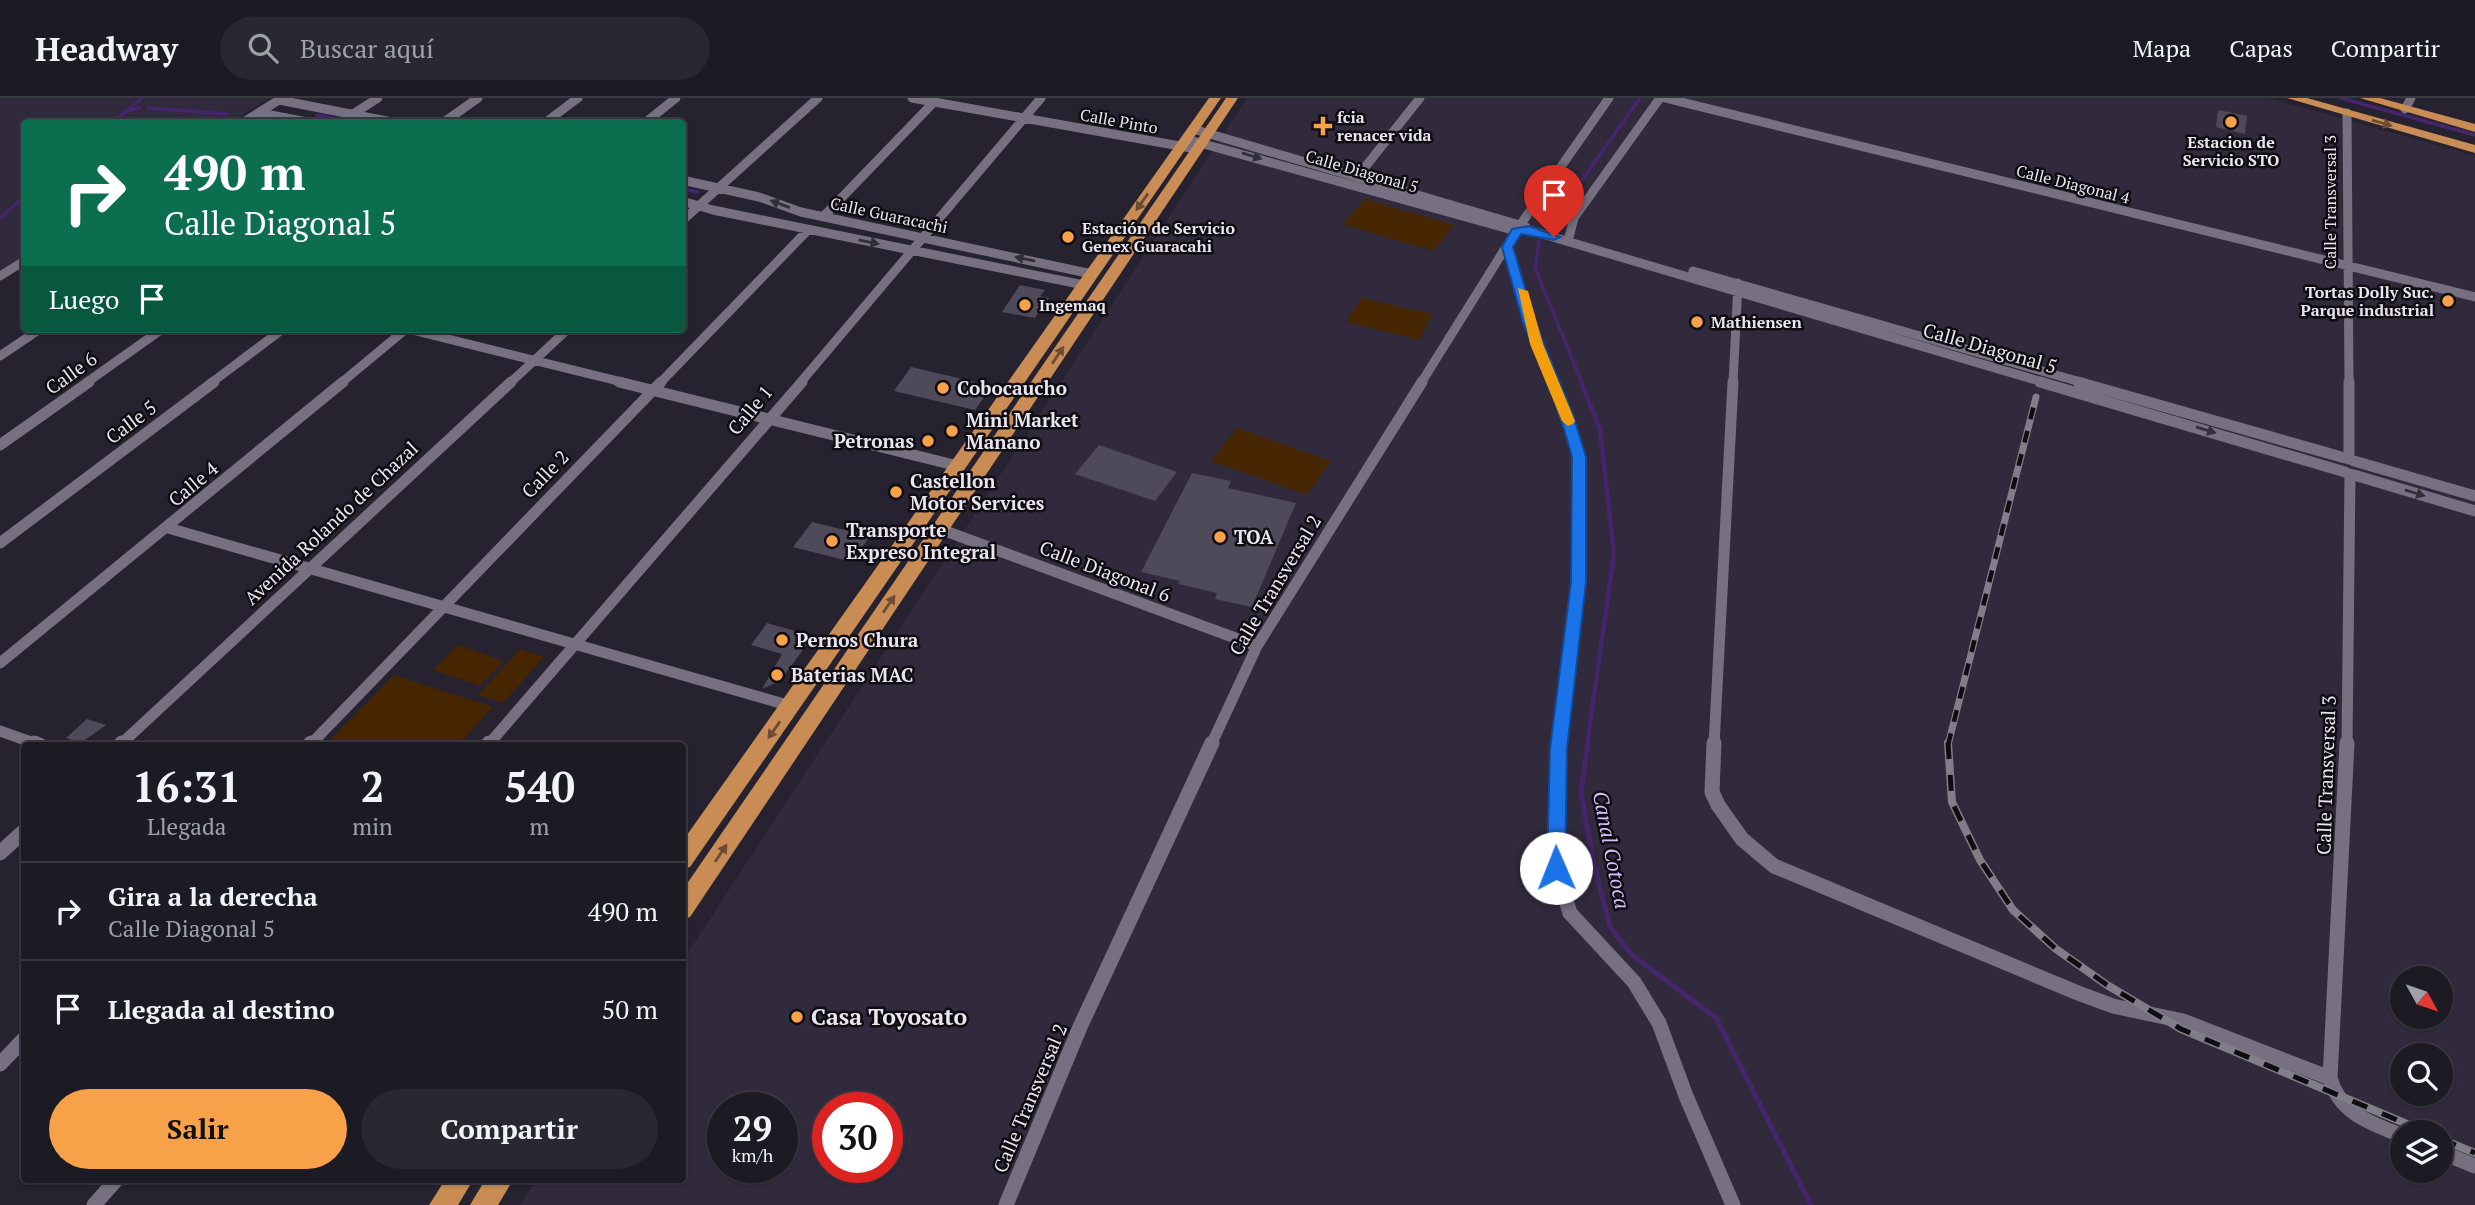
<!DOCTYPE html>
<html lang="es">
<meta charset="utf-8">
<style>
:root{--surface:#1c1a23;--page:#292730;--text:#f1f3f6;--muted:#a0a1a6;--line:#3a3841;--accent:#f7a149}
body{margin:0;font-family:"PT Serif",serif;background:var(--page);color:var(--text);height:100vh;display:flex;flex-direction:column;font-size:26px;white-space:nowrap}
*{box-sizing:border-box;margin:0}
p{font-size:23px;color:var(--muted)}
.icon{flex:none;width:38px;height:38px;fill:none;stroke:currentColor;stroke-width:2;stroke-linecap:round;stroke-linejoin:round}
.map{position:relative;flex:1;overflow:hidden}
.sheet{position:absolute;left:21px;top:644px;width:665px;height:441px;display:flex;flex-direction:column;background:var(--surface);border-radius:7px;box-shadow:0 2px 5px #0004,0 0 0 2px var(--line)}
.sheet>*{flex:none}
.top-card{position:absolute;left:21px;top:21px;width:665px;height:214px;border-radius:7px;box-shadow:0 2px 5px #0004,0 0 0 2px var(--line);background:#0b6e4f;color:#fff;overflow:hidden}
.needle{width:46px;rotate:130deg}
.fabs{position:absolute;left:2390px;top:868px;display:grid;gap:14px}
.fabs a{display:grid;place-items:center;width:63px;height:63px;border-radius:50%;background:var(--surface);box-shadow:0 2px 5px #0004,0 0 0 2px var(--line);font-size:35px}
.speed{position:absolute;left:707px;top:994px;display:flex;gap:14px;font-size:35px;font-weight:700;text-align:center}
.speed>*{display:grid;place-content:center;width:91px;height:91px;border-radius:50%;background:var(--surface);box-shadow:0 2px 5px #0004,0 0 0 2px var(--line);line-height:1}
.speed small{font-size:18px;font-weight:400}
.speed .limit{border:10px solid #d22;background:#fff;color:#111}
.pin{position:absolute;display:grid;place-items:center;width:60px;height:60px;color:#fff;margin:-72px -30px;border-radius:50% 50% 50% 0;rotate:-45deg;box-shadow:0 0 7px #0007}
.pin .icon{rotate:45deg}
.me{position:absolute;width:77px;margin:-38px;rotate:359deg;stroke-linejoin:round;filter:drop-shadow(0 0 5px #0008)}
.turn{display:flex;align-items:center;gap:24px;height:147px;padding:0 28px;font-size:32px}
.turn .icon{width:91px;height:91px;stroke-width:2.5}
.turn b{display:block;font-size:49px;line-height:60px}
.then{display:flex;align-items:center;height:66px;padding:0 28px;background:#0003;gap:14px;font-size:26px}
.eta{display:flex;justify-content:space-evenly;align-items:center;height:119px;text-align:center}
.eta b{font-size:42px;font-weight:800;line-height:49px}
.button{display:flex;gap:14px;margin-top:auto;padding:14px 28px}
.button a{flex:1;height:80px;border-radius:42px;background:var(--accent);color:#111;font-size:28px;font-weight:800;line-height:80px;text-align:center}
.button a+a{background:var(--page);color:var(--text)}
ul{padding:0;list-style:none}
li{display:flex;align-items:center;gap:21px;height:98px;padding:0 28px;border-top:2px solid var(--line)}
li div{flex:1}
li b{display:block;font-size:26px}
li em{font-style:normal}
header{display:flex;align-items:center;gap:42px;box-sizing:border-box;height:98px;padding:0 35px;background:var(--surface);border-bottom:2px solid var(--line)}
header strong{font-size:33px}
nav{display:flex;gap:38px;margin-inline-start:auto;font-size:24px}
.search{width:490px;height:63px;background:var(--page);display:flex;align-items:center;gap:18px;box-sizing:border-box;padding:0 24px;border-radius:38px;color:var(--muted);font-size:26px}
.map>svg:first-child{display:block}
.built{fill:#312a3d;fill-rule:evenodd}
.green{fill:#462600}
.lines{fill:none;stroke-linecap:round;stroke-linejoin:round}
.stream-far2{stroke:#45256c;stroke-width:3.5}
.stream-far1{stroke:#45256c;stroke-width:4.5}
.stream{stroke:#45256c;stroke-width:5}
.building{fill:#4f4a59}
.minor-far2{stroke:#767080;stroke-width:9}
.minor-far1{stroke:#767080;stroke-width:11}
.minor{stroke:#767080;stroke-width:15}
.highway{fill:#c88c54;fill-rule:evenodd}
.rail-far1-casing{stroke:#817e89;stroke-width:7}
.rail-casing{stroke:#817e89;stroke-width:8}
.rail-far1{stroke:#0f0c12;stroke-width:4.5;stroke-dasharray:12;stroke-linecap:butt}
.rail{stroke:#0f0c12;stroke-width:5;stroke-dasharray:16;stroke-linecap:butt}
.oneway{fill:#6c4c33}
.oneway2{fill:#332f38}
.route{fill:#1a73e8;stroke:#114b97;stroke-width:2}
.slow{fill:#f59e0b}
.poi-dot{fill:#f7a149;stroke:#0f0c12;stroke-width:2.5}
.labels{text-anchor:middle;stroke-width:5;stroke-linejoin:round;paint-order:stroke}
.far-poi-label{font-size:16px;font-weight:bold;fill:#e9e6ef;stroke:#0f0c12;text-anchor:start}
.far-street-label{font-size:16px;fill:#e9e6ef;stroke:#0f0c12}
.street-label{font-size:19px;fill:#e9e6ef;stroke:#0f0c12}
.poi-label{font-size:19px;font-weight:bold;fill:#e9e6ef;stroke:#0f0c12;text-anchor:start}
.water-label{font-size:21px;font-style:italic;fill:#d5bdfc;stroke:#0f0c12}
.near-poi-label{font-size:23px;font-weight:bold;fill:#e9e6ef;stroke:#0f0c12;text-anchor:start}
</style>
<header>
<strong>Headway</strong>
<div class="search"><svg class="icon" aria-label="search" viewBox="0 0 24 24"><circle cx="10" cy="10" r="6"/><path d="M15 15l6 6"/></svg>Buscar aquí</div>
<nav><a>Mapa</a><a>Capas</a><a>Compartir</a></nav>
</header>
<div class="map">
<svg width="2475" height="1107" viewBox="0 0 2475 1107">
<rect width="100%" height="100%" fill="#26222f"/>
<path class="built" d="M 0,0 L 269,0 L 237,20 L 241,22 L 237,24 L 24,24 L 24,157 L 0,172 Z
M 1247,0 L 2268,0 L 2475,58 L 2475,1107 L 520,1107 L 536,1082 L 682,1082 L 683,862 ZM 2403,880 L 2441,880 L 2441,919 L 2403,919 ZM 2403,957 L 2441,957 L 2441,996 L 2403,996 ZM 723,1010 L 782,1010 L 782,1069 L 723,1069 ZM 828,1010 L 887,1010 L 887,1069 L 828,1069 ZM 2403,1034 L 2441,1034 L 2441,1073 L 2403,1073 Z"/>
<path class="green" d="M 1365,101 L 1454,127 L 1433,153 L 1342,126 Z
M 1361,200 L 1432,216 L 1419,242 L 1346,224 Z
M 1237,330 L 1331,363 L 1307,397 L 1211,363 Z
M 458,547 L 504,563 L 480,588 L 433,572 Z
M 520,551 L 544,559 L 503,605 L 478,597 Z
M 394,577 L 493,609 L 458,647 L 325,647 Z"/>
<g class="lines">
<path class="stream-far2" d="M 2341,0 L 2475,37
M 148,10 L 227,16
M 129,11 L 142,0
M 317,17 L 352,24
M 113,24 L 127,13 L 140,10
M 682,91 L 698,94
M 0,120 L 24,99
M 1582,285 L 1535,170 L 1539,143 L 1640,0"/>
<path class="stream-far1" d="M 1581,284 L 1600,331 L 1614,456 L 1587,647"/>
<path class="stream" d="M 1588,645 L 1581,694 L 1594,767 L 1610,829 L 1632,857 L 1716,920 L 1811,1107"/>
</g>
<path class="building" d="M 2218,12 L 2247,18 L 2245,36 L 2216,29 Z
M 1020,187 L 1045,192 L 1040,198 L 1049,200 L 1035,220 L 1002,214 Z
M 911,269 L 992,288 L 975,312 L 894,293 Z
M 1099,347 L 1177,374 L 1155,403 L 1075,376 Z
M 1192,375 L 1231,383 L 1228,390 L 1296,405 L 1252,509 L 1215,501 L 1217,495 L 1178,486 L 1180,483 L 1141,474 Z
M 812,424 L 870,438 L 852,464 L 793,449 Z
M 767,525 L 813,538 L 780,583 L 762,591 L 782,556 L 751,547 Z
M 87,621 L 106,627 L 81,645 L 66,640 Z"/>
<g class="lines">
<path class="minor-far2" d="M 912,0 L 1191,50
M 1665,0 L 2475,199
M 279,2 L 392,24
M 2405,11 L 2411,0
M 260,15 L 307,24
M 2347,15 L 2349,285
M 353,16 L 378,0
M 244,24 L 282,0
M 444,24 L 478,0
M 546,24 L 578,0
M 646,24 L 676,0
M 1193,31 L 1526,129
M 1186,41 L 1516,133 L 1529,132 L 2046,285
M 1358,78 L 1420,0
M 682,82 L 759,99 L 801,114 L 1092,176
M 682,103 L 713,112 L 1084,187
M 823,119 L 934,4
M 682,123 L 818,0
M 1568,143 L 1574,120 L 1660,0
M 1507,149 L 1529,224 L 1554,285
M 1693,173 L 2084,285
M 0,178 L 24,163
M 408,231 L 626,285
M 0,258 L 40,231
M 86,285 L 162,231
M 211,285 L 283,231
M 341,285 L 406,231
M 510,285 L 568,231
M 660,285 L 808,132
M 800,285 L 1041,0
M 1421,285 L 1516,133 L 1609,0
M 1733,285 L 1738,185"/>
<path class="minor-far1" d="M 619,284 L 958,368
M 1553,284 L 1579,359 L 1578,484 L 1558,647
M 2040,284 L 2345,374
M 2078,284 L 2345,360
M 2349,284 L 2349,361
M 0,347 L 89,284
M 2354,363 L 2475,398
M 2354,377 L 2475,413
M 168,430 L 791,608
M 940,431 L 1257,548
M 0,445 L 214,284
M 0,565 L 343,284
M 0,633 L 39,647
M 120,647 L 511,284
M 310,647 L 661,284
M 488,647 L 802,284
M 1211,647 L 1257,548 L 1422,284
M 1714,647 L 1733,284
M 2347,647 L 2350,376"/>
<path class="minor" d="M 34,645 L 41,648
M 1559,645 L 1556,770 L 1570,815 L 1634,884 L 1659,925 L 1686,998 L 1733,1107
M 1714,645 L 1712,694 L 1718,707 L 1742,741 L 1774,768 L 2078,895 L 2113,908 L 2183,923 L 2330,980
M 2347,645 L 2330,980 C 2340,1016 2371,1025 2403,1038
M 119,648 L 122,645
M 309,648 L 311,645
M 487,648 L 489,645
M 0,755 L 24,733
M 0,966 L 24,941
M 2441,1054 L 2475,1068
M 94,1107 L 116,1082
M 1006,1107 L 1080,929 L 1212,645"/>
<path class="highway" d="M 1209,0 L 1221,0 L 690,769 L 682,771 L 682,744 Z
M 1226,0 L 1238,0 L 690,819 L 682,822 L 682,793 Z
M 2287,0 L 2307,0 L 2475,47 L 2475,55 Z
M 2360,0 L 2380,0 L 2475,26 L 2475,34 Z
M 445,1082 L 473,1082 L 458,1107 L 429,1107 Z
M 485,1082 L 513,1082 L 498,1107 L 470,1107 Z"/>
<defs>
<path id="rail-far1" d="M 1948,647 L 2036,299"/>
<path id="rail" d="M 1948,645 L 1952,704 L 1980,762 L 2013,812 L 2056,851 L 2107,887 L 2181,931 L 2426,1034
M 2441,1041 L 2475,1055"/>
</defs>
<use href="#rail-far1" class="rail-far1-casing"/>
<use href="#rail" class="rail-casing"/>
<use href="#rail-far1" class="rail-far1"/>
<use href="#rail" class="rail"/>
</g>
<defs><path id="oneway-solid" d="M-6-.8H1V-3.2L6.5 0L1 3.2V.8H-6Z" transform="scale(1.75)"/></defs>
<g class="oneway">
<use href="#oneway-solid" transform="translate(2382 25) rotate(16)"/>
<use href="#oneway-solid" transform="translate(1142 104) rotate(125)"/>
<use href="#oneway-solid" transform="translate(1058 257) rotate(-56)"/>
<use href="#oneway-solid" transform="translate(889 506) rotate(-56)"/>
<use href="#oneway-solid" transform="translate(774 632) rotate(125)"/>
<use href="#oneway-solid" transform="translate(721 755) rotate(-56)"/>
</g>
<g class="oneway2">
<use href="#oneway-solid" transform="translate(1252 58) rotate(17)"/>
<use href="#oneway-solid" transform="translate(780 106) rotate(-160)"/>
<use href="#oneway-solid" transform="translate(869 144) rotate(11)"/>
<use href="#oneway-solid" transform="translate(1025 161) rotate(-168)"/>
<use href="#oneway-solid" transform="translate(2206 332) rotate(17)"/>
<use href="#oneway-solid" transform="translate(2415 395) rotate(17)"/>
</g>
<path class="route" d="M 1529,128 L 1560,139 L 1554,142 L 1521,136 L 1513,149 L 1535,224 L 1573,317 L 1586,359 L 1586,484 L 1567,651 L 1565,770 L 1563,776 L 1550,776 L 1547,770 L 1550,651 L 1571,484 L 1572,359 L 1560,317 L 1523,224 L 1502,149 L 1512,131 Z"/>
<path class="slow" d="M 1518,190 L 1528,193 L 1543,246 L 1575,323 L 1573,326 L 1568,328 L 1562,323 L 1530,246 Z"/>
<g class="poi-dot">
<circle cx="2231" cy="24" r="7"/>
<path d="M1319.5 17.5h7v7h7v7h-7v7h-7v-7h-7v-7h7z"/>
<circle cx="1068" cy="139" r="7"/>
<circle cx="2448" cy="203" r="7"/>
<circle cx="1025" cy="207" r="7"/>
<circle cx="1697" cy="224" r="7"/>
<circle cx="943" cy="290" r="7"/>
<circle cx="952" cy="333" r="7"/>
<circle cx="928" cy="343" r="7"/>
<circle cx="896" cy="394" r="7"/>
<circle cx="1220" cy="439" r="7"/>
<circle cx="832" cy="443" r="7"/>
<circle cx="782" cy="542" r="7"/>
<circle cx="777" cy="577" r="7"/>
<circle cx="797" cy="919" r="7"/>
</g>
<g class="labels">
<g class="far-poi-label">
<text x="1337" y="25">fcia<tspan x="1337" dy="18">renacer vida</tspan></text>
<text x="2231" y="50" text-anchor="middle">Estacion de<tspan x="2231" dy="18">Servicio STO</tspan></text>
<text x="1082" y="136">Estación de Servicio<tspan x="1082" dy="18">Genex Guaracahi</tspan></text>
<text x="2434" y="200" text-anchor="end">Tortas Dolly Suc.<tspan x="2434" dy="18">Parque industrial</tspan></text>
<text x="1039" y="213">Ingemaq</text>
<text x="1711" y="230">Mathiensen</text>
</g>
<g class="far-street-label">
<text transform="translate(1119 23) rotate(10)" y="6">Calle Pinto</text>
<text transform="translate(1362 73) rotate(16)" y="6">Calle Diagonal 5</text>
<text transform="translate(2073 86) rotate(14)" y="6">Calle Diagonal 4</text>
<text transform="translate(2330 104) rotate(-90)" y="6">Calle Transversal 3</text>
<text transform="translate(889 117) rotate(12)" y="6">Calle Guaracachi</text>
</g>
<g class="street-label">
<text transform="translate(1990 250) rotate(16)" y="7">Calle Diagonal 5</text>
<text transform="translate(71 275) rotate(-36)" y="7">Calle 6</text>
<text transform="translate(750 312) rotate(-50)" y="7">Calle 1</text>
<text transform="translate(131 324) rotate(-37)" y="7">Calle 5</text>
<text transform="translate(545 376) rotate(-46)" y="7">Calle 2</text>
<text transform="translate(193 386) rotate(-40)" y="7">Calle 4</text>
<text transform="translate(331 425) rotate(-43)" y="7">Avenida Rolando de Chazal</text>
<text transform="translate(1105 473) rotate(21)" y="7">Calle Diagonal 6</text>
<text transform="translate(1275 487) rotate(-59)" y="7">Calle Transversal 2</text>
<text transform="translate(2326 677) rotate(-88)" y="7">Calle Transversal 3</text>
<text transform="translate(1030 1000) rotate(-67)" y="7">Calle Transversal 2</text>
</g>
<g class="poi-label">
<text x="957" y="297">Cobocaucho</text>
<text x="966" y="329">Mini Market<tspan x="966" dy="22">Manano</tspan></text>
<text x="914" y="350" text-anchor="end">Petronas</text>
<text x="910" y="390">Castellon<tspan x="910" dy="22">Motor Services</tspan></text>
<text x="846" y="439">Transporte<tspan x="846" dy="22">Expreso Integral</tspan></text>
<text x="1234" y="446">TOA</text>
<text x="796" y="549">Pernos Chura</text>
<text x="791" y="584">Baterias MAC</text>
</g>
<g class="water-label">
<text transform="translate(1611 752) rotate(79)" y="7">Canal Cotoca</text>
</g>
<g class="near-poi-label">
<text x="811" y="927">Casa Toyosato</text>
</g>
</g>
</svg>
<div class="fabs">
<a><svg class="needle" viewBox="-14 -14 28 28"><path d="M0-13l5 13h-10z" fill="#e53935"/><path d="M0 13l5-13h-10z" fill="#a0a1a6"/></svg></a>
<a><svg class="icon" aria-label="search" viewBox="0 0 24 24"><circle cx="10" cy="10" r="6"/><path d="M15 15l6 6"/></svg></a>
<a><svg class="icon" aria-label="layers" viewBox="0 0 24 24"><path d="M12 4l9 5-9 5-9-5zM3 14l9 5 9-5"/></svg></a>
</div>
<div class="speed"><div>29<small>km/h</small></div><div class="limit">30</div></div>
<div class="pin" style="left:1554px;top:139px;background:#d93025"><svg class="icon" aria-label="arrive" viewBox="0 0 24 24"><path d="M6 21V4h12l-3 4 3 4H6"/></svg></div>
<svg class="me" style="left:1556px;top:770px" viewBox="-20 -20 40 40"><circle r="19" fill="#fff"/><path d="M0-13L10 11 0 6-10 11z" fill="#1a73e8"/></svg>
<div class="top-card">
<div class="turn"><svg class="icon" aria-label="right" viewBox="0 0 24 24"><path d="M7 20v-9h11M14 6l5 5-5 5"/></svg><div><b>490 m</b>Calle Diagonal 5</div></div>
<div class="then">Luego<svg class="icon" aria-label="arrive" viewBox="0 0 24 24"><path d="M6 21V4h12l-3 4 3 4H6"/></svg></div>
</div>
<section class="sheet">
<div class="eta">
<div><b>16:31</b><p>Llegada</p></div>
<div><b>2</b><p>min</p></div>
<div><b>540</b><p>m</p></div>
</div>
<ul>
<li><svg class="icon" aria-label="right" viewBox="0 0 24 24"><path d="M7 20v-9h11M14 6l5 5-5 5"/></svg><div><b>Gira a la derecha</b><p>Calle Diagonal 5</p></div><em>490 m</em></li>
<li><svg class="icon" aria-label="arrive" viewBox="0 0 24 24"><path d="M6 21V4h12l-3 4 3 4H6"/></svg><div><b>Llegada al destino</b></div><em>50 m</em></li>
</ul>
<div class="button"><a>Salir</a><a>Compartir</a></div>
</section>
</div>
